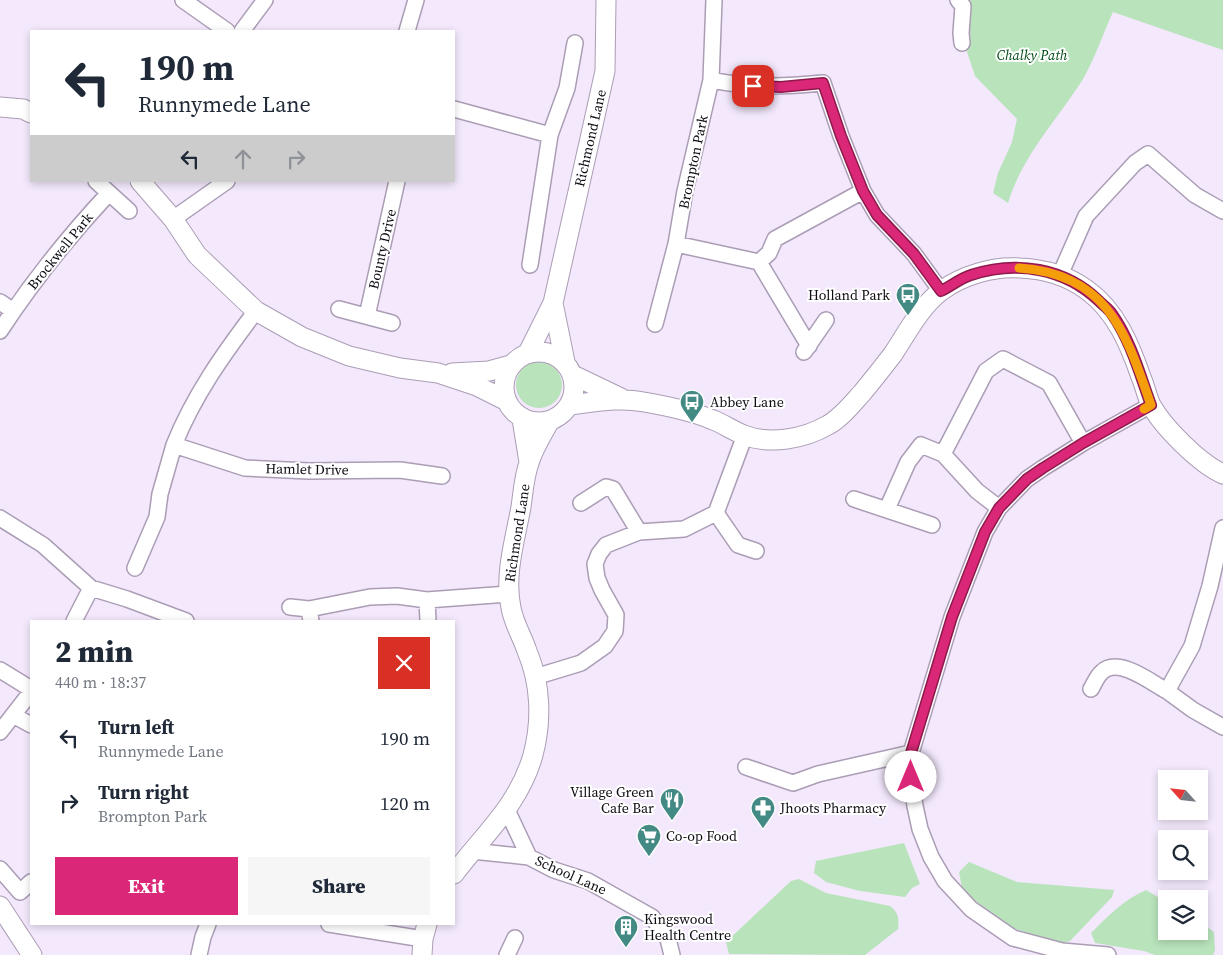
<!DOCTYPE html>
<meta charset="utf-8">
<style>
:root{--surface:#fff;--page:#f6f6f7;--text:#1f2937;--muted:#747a83;--accent:#db2777}
body{margin:0;font-family:"Source Serif 4",serif;background:var(--page);color:var(--text);height:100vh;display:flex;flex-direction:column;font-size:19px;white-space:nowrap}
*{box-sizing:border-box;margin:0}
p{font-size:16px;color:var(--muted)}
.icon{flex:none;width:28px;height:28px;fill:none;stroke:currentColor;stroke-width:2;stroke-linecap:round;stroke-linejoin:round}
.map{position:relative;flex:1;overflow:hidden}
.drawer{position:absolute;left:30px;top:620px;width:425px;height:305px;display:flex;flex-direction:column;background:var(--surface);border-radius:0px;box-shadow:0 2px 8px #0003}
.drawer>*{flex:none}
.banner{position:absolute;left:30px;top:30px;width:425px;height:152px;border-radius:0px;box-shadow:0 2px 8px #0003;background:#fff;color:var(--text);overflow:hidden}
.needle{width:32px;rotate:297deg}
.fabs{position:absolute;left:1158px;top:770px;display:grid;gap:10px}
.fabs a{display:grid;place-items:center;width:50px;height:50px;border-radius:0px;background:var(--surface);box-shadow:0 2px 8px #0003;font-size:25px}
.pin{position:absolute;display:grid;place-items:center;width:42px;height:42px;color:#fff;margin:-21px;border-radius:10px;box-shadow:0 2px 8px #0006}
.me{position:absolute;width:55px;margin:-28px;rotate:0deg;stroke-linejoin:round;filter:drop-shadow(0 0 4px #0008)}
.turn{display:flex;align-items:center;gap:18px;height:105px;padding:0 25px;font-size:22px}
.turn .icon{width:65px;height:65px;stroke-width:2.5}
.turn b{display:block;font-size:35px;line-height:42px}
.lanes{display:flex;align-items:center;height:48px;padding:0 25px;background:#0003;justify-content:center;gap:25px;direction:ltr}
.lanes .off{opacity:.35}
.round{display:grid;place-items:center;flex:none;width:52px;height:52px;border-radius:0px;background:var(--page)}
.headline{display:flex;align-items:center;justify-content:space-between;height:85px;padding:0 25px}
h1{font-size:30px;font-weight:800;line-height:38px}
.button{display:flex;gap:10px;margin-top:auto;padding:10px 25px}
.button a{flex:1;height:58px;border-radius:0px;background:var(--accent);color:#fff;font-size:20px;font-weight:800;line-height:58px;text-align:center}
.button a+a{background:var(--page);color:var(--text)}
ul{padding:0;list-style:none}
li{display:flex;align-items:center;gap:15px;height:65px;padding:0 25px}
li div{flex:1}
li b{display:block;font-size:19px}
li em{font-style:normal}
.map>svg:first-child{display:block}
.green{fill:#b8e3bb}
.lines{fill:none;stroke-linecap:round;stroke-linejoin:round}
.minor-casing{stroke:#ab9db5;stroke-width:18}
.tertiary-casing{stroke:#ab9db5;stroke-width:21}
.minor{stroke:#fff;stroke-width:15}
.tertiary{stroke:#fff;stroke-width:19}
.route-casing{stroke:#8e194d;stroke-width:12}
.route{stroke:#db2777;stroke-width:9}
.slow{stroke:#f59e0b;stroke-width:9}
.labels{text-anchor:middle;stroke-width:4;stroke-linejoin:round;paint-order:stroke}
.park-label{font-size:14px;font-style:italic;fill:#004b15;stroke:#fff}
.street-label{font-size:14px;fill:#0f0b13;stroke:#fff}
.poi-label{font-size:14px;fill:#0f0b13;stroke:#fff;text-anchor:start}
</style>
<div class="map">
<svg width="1223" height="955" viewBox="0 0 1223 955">
<rect width="100%" height="100%" fill="#f3e8fc"/>
<path class="green" d="M 962,0 L 1223,0 L 1223,50 L 1113,12 C 1103,34 1095,58 1083,79 C 1057,120 1022,156 1008,203 L 993,193 L 998,173 L 1012,142 L 1017,119 L 975,76 L 965,46 Z
M516 385a23 23 0 1 1 46 0a23 23 0 1 1-46 0Z
M 904,843 L 920,884 L 912,888 L 905,897 L 860,891 L 826,882 L 814,873 L 816,861 Z
M 969,862 L 1017,882 L 1114,890 L 1112,897 L 1070,941 L 1059,944 L 1013,928 L 973,899 L 962,888 L 959,872 Z
M 799,879 L 826,893 L 890,906 C 899,913 899,919 898,929 L 865,955 L 729,954 L 726,942 L 791,881 Z
M 1146,890 L 1166,902 L 1166,931 L 1199,931 L 1199,921 L 1214,932 L 1215,950 L 1213,955 L 1155,955 L 1144,951 L 1095,943 L 1091,933 C 1109,915 1122,901 1146,890 Z"/>
<g class="lines">
<defs>
<path id="minor" d="M 183,0 L 227,31
M 958,0 L 963,6 L 961,33 L 962,43
M 242,31 L 265,0
M 407,31 L 416,0
M 711,80 C 751,88 782,87 823,83 L 841,136 L 863,191 L 877,215 L 914,254 L 941,291
M 454,109 L 550,135
M 96,181 L 129,211
M 173,219 L 227,181
M 676,244 L 759,262 L 809,346
M 759,262 L 769,253 L 775,239 L 863,191
M 530,265 L 550,135 L 567,88 L 575,43
M 1060,275 L 1086,216 L 1135,163 L 1148,154 L 1195,195 L 1223,211
M 0,302 L 13,311
M 339,309 L 392,323
M 256,311 C 224,353 194,395 174,445 L 245,468 L 309,471 L 400,470 L 442,476
M 367,316 L 397,181
M 655,324 L 676,244 L 685,191 L 711,80 L 714,0
M 0,331 C 32,282 69,236 109,193
M 804,352 L 826,320
M 943,454 L 977,491 L 999,508
M 854,499 L 932,525
M 581,503 L 606,487 L 613,489 L 639,532
M 887,509 L 908,462 L 921,445 L 943,454 L 986,371 L 1003,359 L 1049,383 L 1083,443
M 716,513 L 738,545 L 756,551
M 0,518 L 43,545 L 91,588
M 1223,528 L 1210,586 L 1192,646 L 1167,691 L 1193,710 L 1223,727
M 135,568 L 157,517 L 160,494 L 174,445
M 427,600 L 428,621
M 290,607 L 309,609 L 311,621
M 309,609 L 370,597 L 397,596 L 427,600 L 508,594
M 74,621 L 91,588 L 127,599 L 186,621
M 0,670 L 31,689
M 535,677 L 581,663 L 605,646 L 615,631 L 616,615 L 602,590 L 597,578 L 595,564 L 599,554 L 606,545 L 639,532 L 684,529 L 716,513 L 745,435
M 1091,689 C 1094,684 1097,676 1102,672 C 1118,656 1152,683 1167,691
M 13,715 L 31,725
M 0,732 L 31,692
M 746,767 L 793,783 L 818,774 L 911,753
M 507,810 L 529,857
M 472,851 L 529,857 L 554,870 L 588,881 L 652,917 L 668,939 L 672,955
M 0,869 L 20,892 L 31,882
M 329,924 L 423,939
M 199,955 L 203,937 L 208,924
M 507,955 L 515,938
M 1108,955 L 1062,951 L 1013,938 L 971,909 L 945,881 L 931,857 L 920,829 L 915,806 L 911,777 L 911,753 L 952,617 L 985,532 L 999,508 L 1027,479 L 1043,468 L 1083,443 L 1151,405"/>
<path id="tertiary" d="M 0,107 L 23,109 L 31,113
M 140,181 L 173,219 L 197,255 L 256,311 L 302,337 L 349,356 L 400,368 L 438,373 L 477,386 L 505,400
M 553,303 L 565,362
M504 387a35 35 0 1 1 70 0a35 35 0 1 1-70 0Z
M 528,353 L 553,303 L 591,134 L 605,71 L 606,0
M 452,373 L 489,371 L 511,365
M 573,375 L 621,398
M 570,405 C 595,402 619,397 644,402 C 667,406 692,411 713,420 C 724,424 733,431 744,435 C 770,445 804,439 828,425 C 841,418 852,404 862,393 C 872,381 883,367 893,354 C 907,333 920,307 941,291 C 963,275 994,266 1020,268 C 1044,269 1068,276 1087,290 C 1116,311 1130,345 1141,377 C 1145,386 1147,397 1151,405 C 1163,427 1200,464 1223,474
M 522,419 L 529,462
M 454,874 C 484,834 519,805 533,755 C 542,721 541,684 527,651 C 522,636 514,624 511,608 C 504,575 515,540 521,507 C 523,493 524,477 529,463 C 533,449 542,435 549,422
M 0,906 L 32,955
M 422,955 L 423,939 L 427,924"/>
</defs>
<use href="#minor" class="minor-casing"/>
<use href="#tertiary" class="tertiary-casing"/>
<use href="#minor" class="minor"/>
<use href="#tertiary" class="tertiary"/>
</g>
<g class="lines">
<defs>
<path id="route" d="M 753,86 L 781,87 L 823,83 L 841,136 L 863,191 L 877,215 L 914,254 L 941,291 C 951,286 961,278 971,275 C 1016,260 1065,268 1099,301 C 1103,305 1109,309 1112,314 C 1131,341 1140,375 1151,405 L 1083,443 L 1043,468 L 1027,479 L 999,508 L 985,532 L 952,617 L 911,753 L 911,777"/>
</defs>
<use href="#route" class="route-casing"/>
<use href="#route" class="route"/>
<path class="slow" d="M 1019,268 C 1108,274 1126,333 1151,405 L 1144,409"/>
</g>
<defs>
<symbol id="bus-pin" viewBox="-11 -11 22 30"><path d="M0 17L-7.5 6A9.5 9.5 0 1 1 7.5 6Z" fill="#438a85" stroke="#fff"/><path d="M-5-6H5V4H4V6H2V4H-2V6H-4V4H-5ZM-3.5-4V0h7V-4ZM-3.5 1.2v1.5H-2V1.2ZM2 1.2v1.5H3.5V1.2Z" fill="#fff"/></symbol>
<symbol id="restaurant-pin" viewBox="-11 -11 22 30"><path d="M0 17L-7.5 6A9.5 9.5 0 1 1 7.5 6Z" fill="#438a85" stroke="#fff"/><path d="M-5-6h1v4h1v-4h1v4h1v-4h1v5L-1.5 .5V6h-2V.5L-5-1ZM5-6V6H3V1.5H1.5Q1.5-4 5-6Z" fill="#fff"/></symbol>
<symbol id="pharmacy-pin" viewBox="-11 -11 22 30"><path d="M0 17L-7.5 6A9.5 9.5 0 1 1 7.5 6Z" fill="#438a85" stroke="#fff"/><path d="M-2-6h4v4h4v4h-4v4h-4v-4h-4v-4h4Z" fill="#fff"/></symbol>
<symbol id="supermarket-pin" viewBox="-11 -11 22 30"><path d="M0 17L-7.5 6A9.5 9.5 0 1 1 7.5 6Z" fill="#438a85" stroke="#fff"/><path d="M-6-5.5h2.5l.6 2H6L4.5 2H-2.5L-4.4-4H-6ZM-1.5 3.2a1.3 1.3 0 1 0 .1 0ZM3 3.2a1.3 1.3 0 1 0 .1 0Z" fill="#fff"/></symbol>
<symbol id="building-pin" viewBox="-11 -11 22 30"><path d="M0 17L-7.5 6A9.5 9.5 0 1 1 7.5 6Z" fill="#438a85" stroke="#fff"/><path d="M-4-6H4V6H1V3H-1V6H-4ZM-2.5-4.3h1.7v1.8h-1.7ZM.8-4.3h1.7v1.8H.8ZM-2.5-1h1.7V.8h-1.7ZM.8-1h1.7V.8H.8Z" fill="#fff"/></symbol>
</defs>
<g fill-rule="evenodd">
<use href="#bus-pin" x="894" y="281" width="28" height="38"/>
<use href="#bus-pin" x="678" y="388" width="28" height="38"/>
<use href="#restaurant-pin" x="658" y="786" width="28" height="38"/>
<use href="#pharmacy-pin" x="749" y="794" width="28" height="38"/>
<use href="#supermarket-pin" x="635" y="822" width="28" height="38"/>
<use href="#building-pin" x="612" y="913" width="28" height="38"/>
</g>
<g class="labels">
<g class="park-label">
<text x="1032" y="60">Chalky Path</text>
</g>
<g class="street-label">
<text transform="translate(590 138) rotate(-77)" y="5">Richmond Lane</text>
<text transform="translate(693 162) rotate(-78)" y="5">Brompton Park</text>
<text transform="translate(382 249) rotate(-77)" y="5">Bounty Drive</text>
<text transform="translate(60 251) rotate(-51)" y="5">Brockwell Park</text>
<text transform="translate(307 469) rotate(1)" y="5">Hamlet Drive</text>
<text transform="translate(517 533) rotate(-81)" y="5">Richmond Lane</text>
<text transform="translate(571 875) rotate(24)" y="5">School Lane</text>
</g>
<g class="poi-label">
<text x="890" y="300" text-anchor="end">Holland Park</text>
<text x="710" y="407">Abbey Lane</text>
<text x="654" y="797" text-anchor="end">Village Green<tspan x="654" dy="16">Cafe Bar</tspan></text>
<text x="780" y="813">Jhoots Pharmacy</text>
<text x="666" y="841">Co-op Food</text>
<text x="644" y="924">Kingswood<tspan x="644" dy="16">Health Centre</tspan></text>
</g>
</g>
</svg>
<div class="fabs">
<a><svg class="needle" viewBox="-14 -14 28 28"><path d="M0-13l5 13h-10z" fill="#e53935"/><path d="M0 13l5-13h-10z" fill="#747a83"/></svg></a>
<a><svg class="icon" aria-label="search" viewBox="0 0 24 24"><circle cx="10" cy="10" r="6"/><path d="M15 15l6 6"/></svg></a>
<a><svg class="icon" aria-label="layers" viewBox="0 0 24 24"><path d="M12 4l9 5-9 5-9-5zM3 14l9 5 9-5"/></svg></a>
</div>
<div class="pin" style="left:753px;top:86px;background:#d93025"><svg class="icon" aria-label="arrive" viewBox="0 0 24 24"><path d="M6 21V4h12l-3 4 3 4H6"/></svg></div>
<svg class="me" style="left:911px;top:777px" viewBox="-20 -20 40 40"><circle r="19" fill="#fff"/><path d="M0-13L10 11 0 6-10 11z" fill="#db2777"/></svg>
<div class="banner">
<div class="turn"><svg class="icon" aria-label="left" viewBox="0 0 24 24"><path d="M17 20v-9H6M10 6l-5 5 5 5"/></svg><div><b>190 m</b>Runnymede Lane</div></div>
<div class="lanes"><svg class="icon" aria-label="left" viewBox="0 0 24 24"><path d="M17 20v-9H6M10 6l-5 5 5 5"/></svg><svg class="icon off" aria-label="ahead" viewBox="0 0 24 24"><path d="M12 20V5M6 11l6-6 6 6"/></svg><svg class="icon off" aria-label="right" viewBox="0 0 24 24"><path d="M7 20v-9h11M14 6l5 5-5 5"/></svg></div>
</div>
<section class="drawer">
<div class="headline"><div><h1>2 min</h1><p>440 m · 18:37</p></div><a class="round" style="background:#d93025;color:#fff"><svg class="icon" aria-label="close" viewBox="0 0 24 24"><path d="M6 6l12 12M18 6L6 18"/></svg></a></div>
<ul>
<li><svg class="icon" aria-label="left" viewBox="0 0 24 24"><path d="M17 20v-9H6M10 6l-5 5 5 5"/></svg><div><b>Turn left</b><p>Runnymede Lane</p></div><em>190 m</em></li>
<li><svg class="icon" aria-label="right" viewBox="0 0 24 24"><path d="M7 20v-9h11M14 6l5 5-5 5"/></svg><div><b>Turn right</b><p>Brompton Park</p></div><em>120 m</em></li>
</ul>
<div class="button"><a>Exit</a><a>Share</a></div>
</section>
</div>
